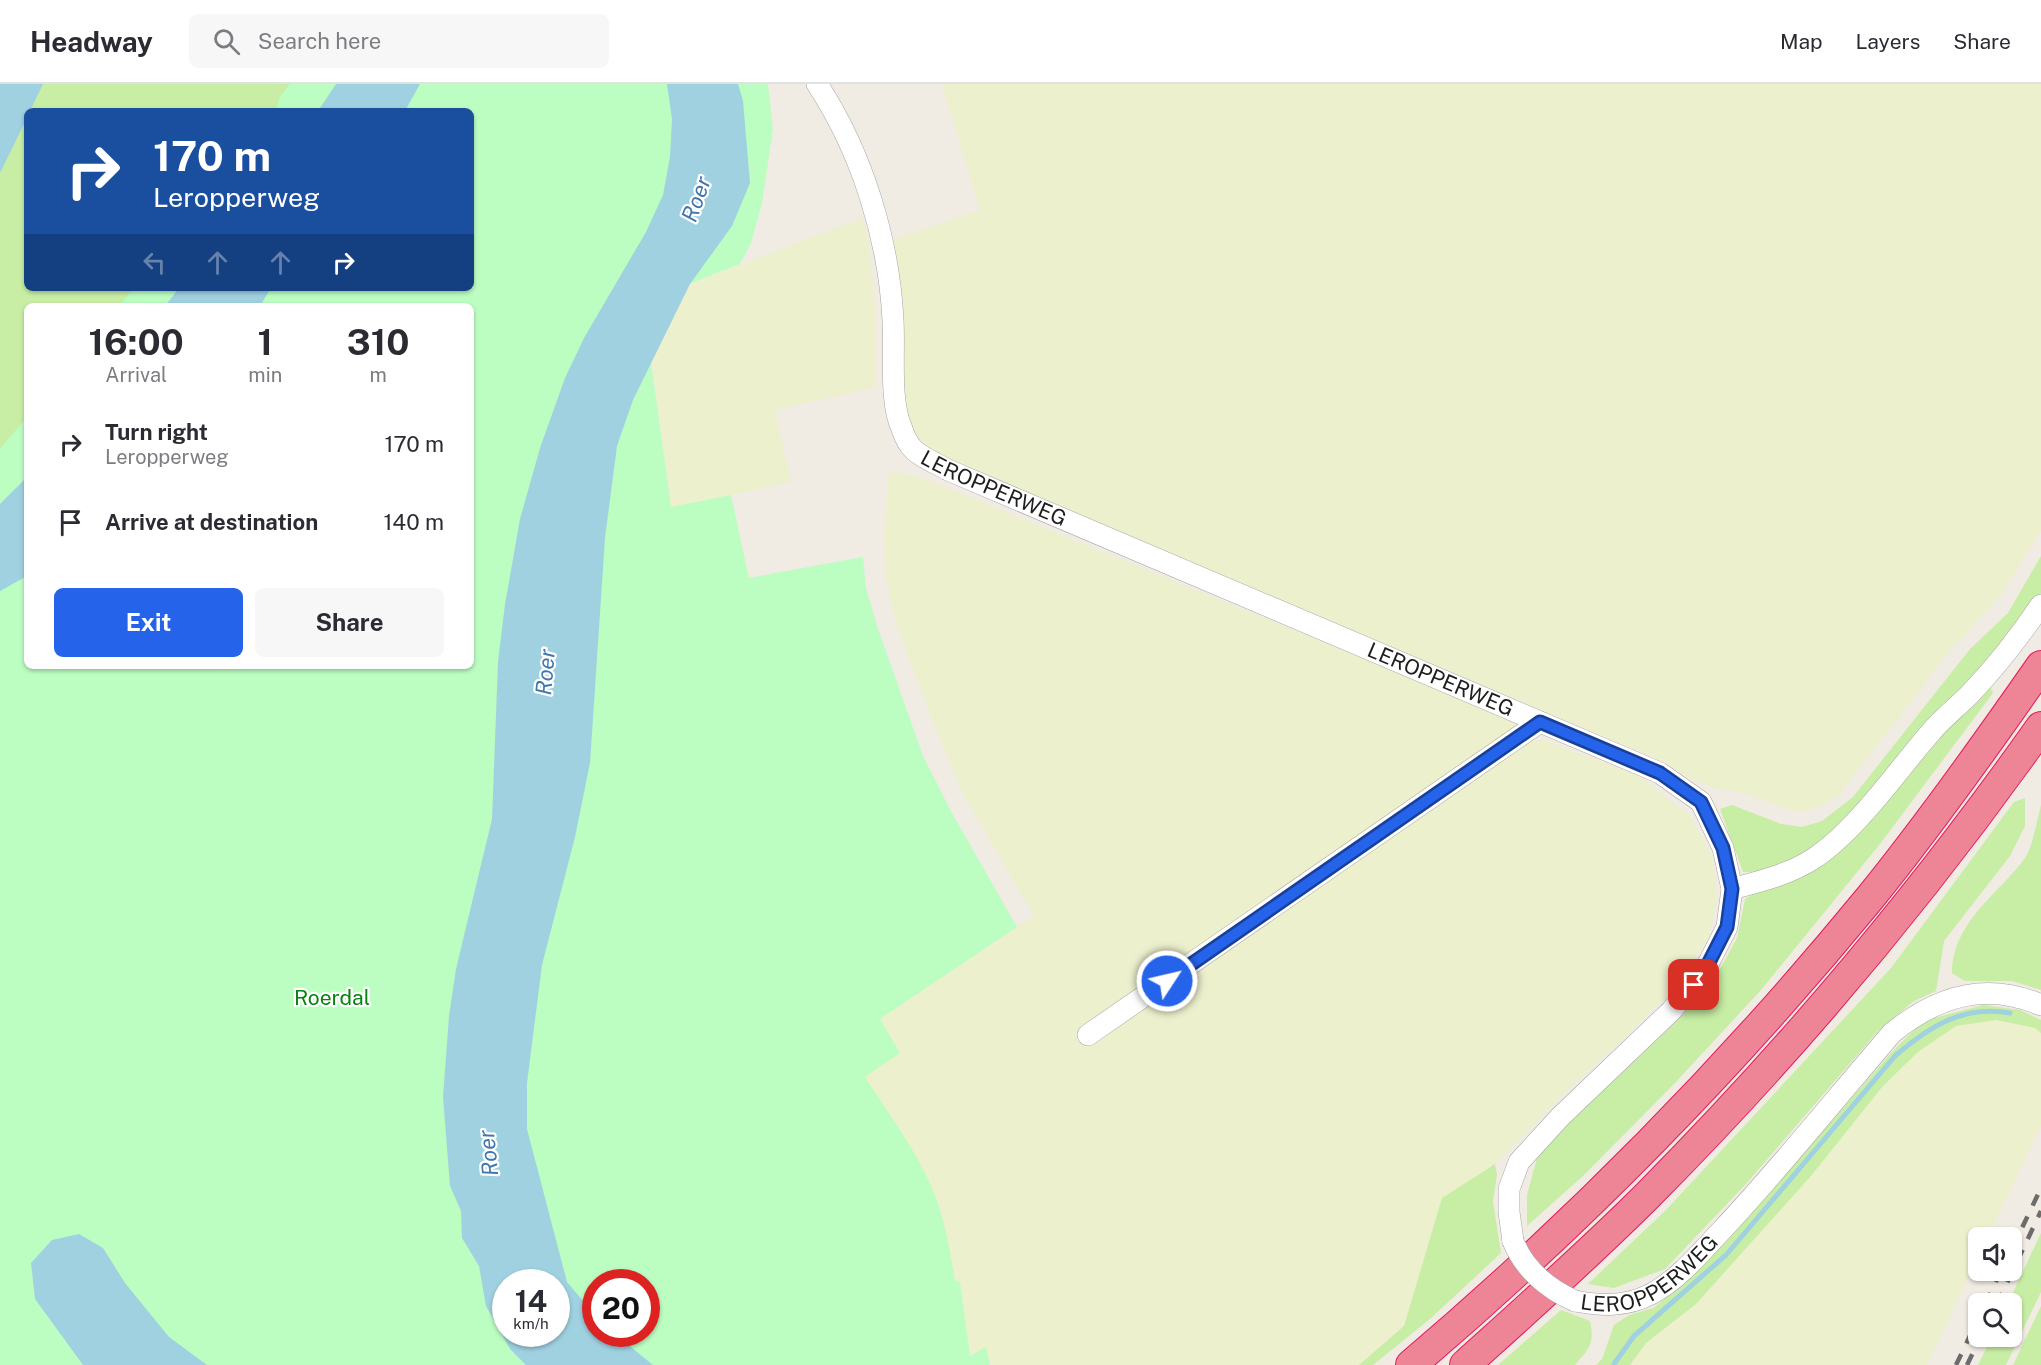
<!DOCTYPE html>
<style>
:root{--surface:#fff;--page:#f7f7f7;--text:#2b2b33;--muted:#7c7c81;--line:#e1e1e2;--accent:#2563eb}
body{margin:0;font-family:"Public Sans",sans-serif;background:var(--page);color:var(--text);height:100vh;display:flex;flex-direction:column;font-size:22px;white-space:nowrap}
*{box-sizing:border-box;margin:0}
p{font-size:20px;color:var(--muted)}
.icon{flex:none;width:33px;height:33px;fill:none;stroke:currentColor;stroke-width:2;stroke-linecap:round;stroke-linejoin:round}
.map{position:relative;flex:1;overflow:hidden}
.details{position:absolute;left:24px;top:219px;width:450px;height:366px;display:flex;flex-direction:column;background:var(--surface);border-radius:9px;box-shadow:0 2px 4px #0004}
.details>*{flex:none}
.banner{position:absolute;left:24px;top:24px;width:450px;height:183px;border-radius:9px;box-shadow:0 2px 4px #0004;background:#1a4fa0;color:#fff;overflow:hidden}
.tools{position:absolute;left:1968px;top:1143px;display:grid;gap:12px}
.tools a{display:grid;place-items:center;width:54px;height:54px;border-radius:9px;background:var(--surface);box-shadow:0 2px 4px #0004;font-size:30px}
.speed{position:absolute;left:492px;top:1185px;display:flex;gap:12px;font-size:30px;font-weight:700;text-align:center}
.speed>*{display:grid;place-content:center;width:78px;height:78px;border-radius:50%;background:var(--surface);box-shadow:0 2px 4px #0004;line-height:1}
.speed small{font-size:15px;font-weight:400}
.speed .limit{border:9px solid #d22;background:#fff;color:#111}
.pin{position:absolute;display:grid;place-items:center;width:51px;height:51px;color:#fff;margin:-26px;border-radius:12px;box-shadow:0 3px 9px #0006}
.me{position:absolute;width:66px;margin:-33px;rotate:55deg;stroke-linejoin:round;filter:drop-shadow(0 0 4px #0008)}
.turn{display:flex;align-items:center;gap:21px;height:126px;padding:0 30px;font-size:27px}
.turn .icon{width:78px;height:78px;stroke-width:2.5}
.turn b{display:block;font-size:42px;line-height:51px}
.lanes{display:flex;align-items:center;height:57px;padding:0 30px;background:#0003;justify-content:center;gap:30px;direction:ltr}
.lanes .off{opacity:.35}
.eta{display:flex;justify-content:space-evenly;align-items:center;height:102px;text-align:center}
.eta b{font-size:36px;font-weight:700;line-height:42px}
.primary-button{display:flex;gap:12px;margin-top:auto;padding:12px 30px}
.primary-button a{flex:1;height:69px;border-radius:9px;background:var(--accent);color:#fff;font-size:24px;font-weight:700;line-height:69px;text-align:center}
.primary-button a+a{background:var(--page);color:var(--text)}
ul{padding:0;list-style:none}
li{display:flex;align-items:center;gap:18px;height:78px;padding:0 30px}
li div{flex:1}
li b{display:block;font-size:22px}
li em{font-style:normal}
header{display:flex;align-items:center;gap:36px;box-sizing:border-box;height:84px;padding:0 30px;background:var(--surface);border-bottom:2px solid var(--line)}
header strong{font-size:28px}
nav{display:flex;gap:33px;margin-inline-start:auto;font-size:21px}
.search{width:420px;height:54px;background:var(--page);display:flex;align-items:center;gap:15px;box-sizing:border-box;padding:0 21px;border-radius:9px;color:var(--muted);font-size:22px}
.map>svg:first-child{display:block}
.farmland{fill:#edf0cd}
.grass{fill:#c8eea5}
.park{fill:#bcfdc2;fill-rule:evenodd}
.water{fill:#a0d1e0;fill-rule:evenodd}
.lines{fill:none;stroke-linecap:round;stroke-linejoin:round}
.stream{stroke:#a0d1e0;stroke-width:5}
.minor-casing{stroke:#a5a5a5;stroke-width:22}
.highway-casing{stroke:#e6185d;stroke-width:32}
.minor{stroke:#fff;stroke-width:21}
.highway{stroke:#ed8597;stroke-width:30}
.rail{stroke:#6c6c6c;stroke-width:4.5;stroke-dasharray:12 12;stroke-linecap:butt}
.minor-bridge-casing{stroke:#a5a5a5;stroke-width:22;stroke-linecap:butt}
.minor-bridge{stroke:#fff;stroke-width:21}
.route-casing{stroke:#184099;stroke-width:15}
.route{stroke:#2563eb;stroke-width:10}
.labels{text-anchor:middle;stroke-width:4.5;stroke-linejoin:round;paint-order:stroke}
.street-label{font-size:21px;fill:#1e1e1e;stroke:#fff}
.park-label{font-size:21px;fill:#04840f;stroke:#fff}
.water-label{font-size:22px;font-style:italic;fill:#4076ac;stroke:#fff}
</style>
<header>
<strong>Headway</strong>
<div class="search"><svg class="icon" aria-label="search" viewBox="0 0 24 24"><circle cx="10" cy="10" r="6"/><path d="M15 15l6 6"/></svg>Search here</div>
<nav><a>Map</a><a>Layers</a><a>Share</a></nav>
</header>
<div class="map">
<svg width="2041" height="1281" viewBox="0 0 2041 1281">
<rect width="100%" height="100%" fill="#f0ebe3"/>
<path class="farmland" d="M 942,0 L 2041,0 L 2041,446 L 2001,511 L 1949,568 L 1838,712 L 1820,723 L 1797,728 L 1740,708 L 1712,703 L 1694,696 L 1662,677 L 1208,485 L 954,381 L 927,362 L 913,346 L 903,317 L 889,157 L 980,126 Z
M 862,134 L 868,153 L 875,219 L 876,303 L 775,326 L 791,398 L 671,424 L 652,278 L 690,200 Z
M 889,387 L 922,394 L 1517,637 L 1521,642 L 1112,931 L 1091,931 L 1104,954 L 1114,939 L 1518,659 L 1544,656 L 1639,692 L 1690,732 L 1713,773 L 1717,816 L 1709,852 L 1684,892 L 1634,945 L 1576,998 L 1495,1080 L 1442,1114 L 1404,1242 L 1359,1281 L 991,1281 L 986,1264 L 970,1273 L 944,1140 L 936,1114 L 859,995 L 880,935 L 1034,832 L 961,706 L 931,633 L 897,541 L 886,496 L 884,454 Z
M 1996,936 L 2035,944 L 2041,949 L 2041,1041 L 1988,1153 L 1978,1154 L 1978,1173 L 1927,1281 L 1630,1281 L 1646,1259 L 1696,1220 L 1811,1092 L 1883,1002 L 1918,968 L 1956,942 Z"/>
<path class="grass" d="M 0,0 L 336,0 L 318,27 L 27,27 L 27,204 L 179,204 L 165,222 L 27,222 L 27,393 L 0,420 Z
M 2041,472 L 2041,509 L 2026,535 L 1842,744 C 1814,763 1779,789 1743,788 L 1720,725 L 1732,721 L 1781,740 L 1802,743 L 1822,737 L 1853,713 L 1970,565 L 2008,529 Z
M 1990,602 L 1993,609 L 1880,760 L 1761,906 L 1674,1000 L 1584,1091 L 1527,1142 L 1527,1111 L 1537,1074 L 1566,1042 L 1682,932 L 1719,887 L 1737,854 L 1745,815 L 1762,805 L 1803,789 L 1946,635 Z
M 2025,714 L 2025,742 L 2010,772 L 1944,857 L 1936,907 L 1914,917 L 1878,947 L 1745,1101 L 1665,1185 L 1614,1204 L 1588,1200 L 1666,1126 L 1891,884 L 2014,718 Z
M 2041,721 L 2041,906 L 2012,897 L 1965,897 L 1952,889 C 1953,837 1997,812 2025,774 C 2032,765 2038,733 2041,721 Z
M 1983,921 L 2020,926 L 2041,936 L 2041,949 L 2035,944 L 1996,936 L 1956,942 L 1918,968 L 1883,1002 L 1811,1092 L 1696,1220 L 1646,1259 L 1630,1281 L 1596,1281 L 1602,1275 L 1614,1241 L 1629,1231 L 1653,1224 L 1680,1203 L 1761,1119 L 1890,970 L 1923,937 Z
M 1495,1080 L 1497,1091 L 1493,1117 L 1501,1169 L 1430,1235 L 1373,1281 L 1359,1281 L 1404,1242 L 1442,1114 Z
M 2041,1149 L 2041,1208 L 2006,1281 L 1978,1281 L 1992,1253 L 2012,1252 L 2012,1220 L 2008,1219 Z
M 2041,1222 L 2041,1281 L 2013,1281 Z
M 1561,1226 L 1590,1237 C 1595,1260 1589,1265 1575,1281 L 1498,1281 Z"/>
<path class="park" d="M 290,0 L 768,0 L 773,45 L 762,119 L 751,159 L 740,180 L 689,200 L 651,278 L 671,423 L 731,411 L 749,494 L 863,473 L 866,504 L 878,545 L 923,672 L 953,731 L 1017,843 L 880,935 L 900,969 L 865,993 C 890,1032 920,1071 936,1114 C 946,1141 950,1169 955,1196 L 960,1198 L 970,1272 L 986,1263 L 990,1281 L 0,1281 L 0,365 L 27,333 L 27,582 L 471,582 L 471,222 L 119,222 L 134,204 L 471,204 L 471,27 L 275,27 L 281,11 ZM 506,1198 L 556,1198 L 556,1250 L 506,1250 ZM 596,1198 L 646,1198 L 646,1250 L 596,1250 Z"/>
<path class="water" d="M 0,0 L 43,0 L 30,27 L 27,27 L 27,34 L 0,89 Z
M 336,0 L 420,0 L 405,27 L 318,27 Z
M 667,0 L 738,0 L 743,17 L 750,99 L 732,142 L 690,200 L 633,316 L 617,362 L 605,454 L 590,679 L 575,753 L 542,881 L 527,999 L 527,1045 L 567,1198 L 595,1231 L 596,1250 L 615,1250 L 653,1281 L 526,1281 L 510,1265 L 486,1222 L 479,1182 L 462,1154 L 461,1127 L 450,1102 L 443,1013 L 449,932 L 456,885 L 492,735 L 498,578 L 505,520 L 520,435 L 540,364 L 565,294 L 584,254 L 646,148 L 663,111 L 670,73 L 672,35 ZM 556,1198 L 556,1250 L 506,1250 L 506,1198 Z
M 179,204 L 271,204 L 260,222 L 165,222 Z
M 27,393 L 27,492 L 0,507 L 0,420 Z
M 79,1150 L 103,1164 L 125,1199 L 169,1253 L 207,1281 L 83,1281 L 35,1215 L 31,1179 L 52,1156 Z"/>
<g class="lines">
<path class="stream" d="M 1614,1280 L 1634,1252 L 1726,1171 L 1895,972 C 1930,942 1963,921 2010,929"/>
<defs>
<g id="minor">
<path id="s1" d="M 817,0 C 862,68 889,156 893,236 C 895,268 889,317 902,345 C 904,351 908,360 913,365 C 920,373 938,380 948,386 L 1660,689 L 1701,718 L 1723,764 L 1732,805 L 1727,843 L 1704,888 L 1671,927 L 1560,1033 L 1519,1078 L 1509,1105 L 1509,1128 L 1513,1157"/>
<path d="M 1732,805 C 1760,797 1788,791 1813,775 C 1856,747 1897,687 1931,648 C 1943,634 1957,623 1970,610 C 1996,583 2020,552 2041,521"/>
<path d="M 1088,951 L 1540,638"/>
<path id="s2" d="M 1575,1217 C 1602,1222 1626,1223 1651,1210 C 1678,1196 1701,1168 1722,1146 C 1781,1083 1836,1014 1892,949 C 1937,912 1986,897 2041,921"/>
</g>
<path id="highway" d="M 1411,1281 C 1578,1139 1731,983 1869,815 C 1930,740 1986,661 2041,582
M 1465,1281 C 1527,1225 1589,1170 1648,1111 C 1792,966 1923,810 2041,643"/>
</defs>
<use href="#minor" class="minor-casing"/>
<use href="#highway" class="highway-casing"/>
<use href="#minor" class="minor"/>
<use href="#highway" class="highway"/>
<path class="rail" d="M 2012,1165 L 2041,1104
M 1986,1220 L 2001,1186
M 1997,1220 L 2041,1127
M 1956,1281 L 1978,1235
M 1967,1281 L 1981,1252"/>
<defs>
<path id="minor-bridge" d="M 1513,1157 C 1524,1185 1548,1205 1575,1217"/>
</defs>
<use href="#minor-bridge" class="minor-bridge-casing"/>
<use href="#minor-bridge" class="minor-bridge"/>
</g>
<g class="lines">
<defs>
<path id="route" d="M 1167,897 L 1540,638 L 1660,689 L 1701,718 L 1723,764 L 1732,805 L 1727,843 L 1704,888 L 1694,901"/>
</defs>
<use href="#route" class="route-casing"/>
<use href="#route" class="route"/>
</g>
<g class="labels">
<g class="street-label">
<text dy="7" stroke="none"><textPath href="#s1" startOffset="474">LEROPPERWEG</textPath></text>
<text dy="7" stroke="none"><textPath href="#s1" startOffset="960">LEROPPERWEG</textPath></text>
<text dy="7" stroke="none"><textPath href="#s2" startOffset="84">LEROPPERWEG</textPath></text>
</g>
<g class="park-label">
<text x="332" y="921">Roerdal</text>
</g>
<g class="water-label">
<text transform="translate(696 115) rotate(-70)" y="8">Roer</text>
<text transform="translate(545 588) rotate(-85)" y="8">Roer</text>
<text transform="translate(488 1069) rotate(-96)" y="8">Roer</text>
</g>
</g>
</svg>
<div class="tools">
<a><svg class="icon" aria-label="sound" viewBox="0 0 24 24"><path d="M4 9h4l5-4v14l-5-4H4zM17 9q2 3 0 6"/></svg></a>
<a><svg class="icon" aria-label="search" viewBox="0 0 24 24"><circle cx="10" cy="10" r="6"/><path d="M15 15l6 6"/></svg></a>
</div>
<div class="speed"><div>14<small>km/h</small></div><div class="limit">20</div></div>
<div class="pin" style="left:1694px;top:901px;background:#d93025"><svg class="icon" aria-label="arrive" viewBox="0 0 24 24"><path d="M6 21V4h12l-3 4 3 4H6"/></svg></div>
<svg class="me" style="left:1167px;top:897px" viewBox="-20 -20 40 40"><circle r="17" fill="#2563eb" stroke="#fff" stroke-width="3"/><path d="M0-11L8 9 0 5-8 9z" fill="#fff"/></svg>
<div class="banner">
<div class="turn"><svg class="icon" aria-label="right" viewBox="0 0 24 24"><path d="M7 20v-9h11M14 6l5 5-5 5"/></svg><div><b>170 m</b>Leropperweg</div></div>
<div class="lanes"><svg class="icon off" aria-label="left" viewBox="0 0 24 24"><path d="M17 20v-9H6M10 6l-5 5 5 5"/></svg><svg class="icon off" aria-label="ahead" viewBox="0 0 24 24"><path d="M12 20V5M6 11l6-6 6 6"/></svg><svg class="icon off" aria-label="ahead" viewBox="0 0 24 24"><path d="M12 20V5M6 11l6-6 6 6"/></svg><svg class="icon" aria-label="right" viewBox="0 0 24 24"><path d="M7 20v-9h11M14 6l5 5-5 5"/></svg></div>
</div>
<section class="details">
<div class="eta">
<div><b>16:00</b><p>Arrival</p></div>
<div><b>1</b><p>min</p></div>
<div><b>310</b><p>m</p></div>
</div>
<ul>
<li><svg class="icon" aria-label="right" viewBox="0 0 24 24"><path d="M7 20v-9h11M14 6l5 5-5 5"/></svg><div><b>Turn right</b><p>Leropperweg</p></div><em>170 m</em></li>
<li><svg class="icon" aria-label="arrive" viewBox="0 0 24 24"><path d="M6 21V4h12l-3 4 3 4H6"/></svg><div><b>Arrive at destination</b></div><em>140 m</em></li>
</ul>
<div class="primary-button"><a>Exit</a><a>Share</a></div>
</section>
</div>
